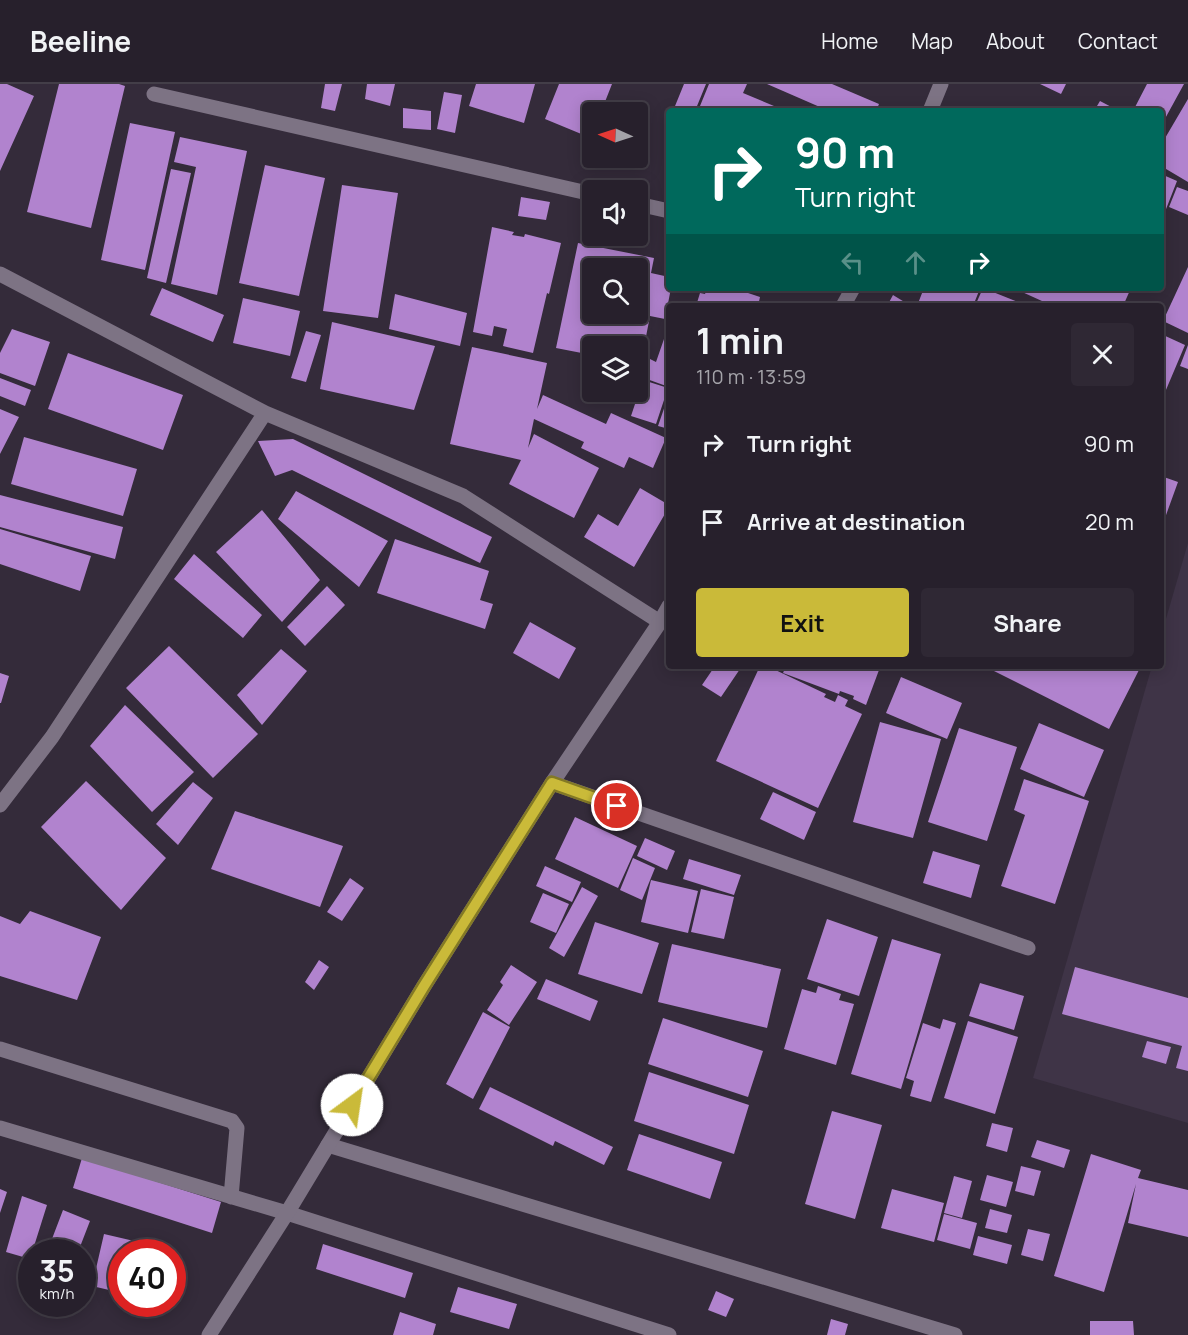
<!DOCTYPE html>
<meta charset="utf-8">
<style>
:root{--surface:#27202c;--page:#2f2834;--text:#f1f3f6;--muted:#a4a3a9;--line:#433e48;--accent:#caba39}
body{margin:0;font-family:Manrope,sans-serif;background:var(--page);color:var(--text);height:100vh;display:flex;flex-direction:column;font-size:22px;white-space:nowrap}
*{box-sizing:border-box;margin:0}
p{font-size:20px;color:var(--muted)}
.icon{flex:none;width:33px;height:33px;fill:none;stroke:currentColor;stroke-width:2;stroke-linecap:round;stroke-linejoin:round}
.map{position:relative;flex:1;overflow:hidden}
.details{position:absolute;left:666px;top:219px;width:498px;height:366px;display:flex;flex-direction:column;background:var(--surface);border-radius:6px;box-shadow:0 3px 15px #0003,0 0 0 2px var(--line)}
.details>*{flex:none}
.banner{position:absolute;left:666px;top:24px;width:498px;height:183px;border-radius:6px;box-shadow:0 3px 15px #0003,0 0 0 2px var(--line);background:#00695c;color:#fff;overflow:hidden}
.needle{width:39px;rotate:273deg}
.buttons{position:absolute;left:582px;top:18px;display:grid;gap:12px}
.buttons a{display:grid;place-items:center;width:66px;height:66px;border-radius:6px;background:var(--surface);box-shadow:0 3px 15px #0003,0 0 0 2px var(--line);font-size:30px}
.speed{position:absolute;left:18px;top:1155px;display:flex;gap:12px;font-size:30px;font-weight:700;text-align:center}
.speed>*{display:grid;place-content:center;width:78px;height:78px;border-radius:50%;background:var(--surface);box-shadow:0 3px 15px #0003,0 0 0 2px var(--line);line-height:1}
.speed small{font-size:15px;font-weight:400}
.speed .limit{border:9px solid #d22;background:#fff;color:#111}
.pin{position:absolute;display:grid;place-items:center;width:51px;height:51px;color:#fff;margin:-26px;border:3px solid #fff;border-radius:50%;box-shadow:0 2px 6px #0007}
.me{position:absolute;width:66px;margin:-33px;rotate:31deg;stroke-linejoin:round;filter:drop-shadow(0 0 4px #0008)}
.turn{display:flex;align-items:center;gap:21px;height:126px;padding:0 30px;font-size:27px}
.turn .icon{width:78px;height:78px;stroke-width:2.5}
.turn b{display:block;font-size:42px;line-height:51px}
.lanes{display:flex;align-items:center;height:57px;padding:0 30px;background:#0003;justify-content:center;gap:30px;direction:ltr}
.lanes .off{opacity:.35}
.round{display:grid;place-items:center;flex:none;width:63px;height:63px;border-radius:6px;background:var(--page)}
.overview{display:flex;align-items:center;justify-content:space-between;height:102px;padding:0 30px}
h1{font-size:36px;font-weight:700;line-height:45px}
.button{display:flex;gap:12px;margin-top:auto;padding:12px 30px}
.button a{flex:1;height:69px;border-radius:6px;background:var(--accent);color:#111;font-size:24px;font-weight:700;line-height:69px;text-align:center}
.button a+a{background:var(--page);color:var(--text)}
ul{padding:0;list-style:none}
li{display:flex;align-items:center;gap:18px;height:78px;padding:0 30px}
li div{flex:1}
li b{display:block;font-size:22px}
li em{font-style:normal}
header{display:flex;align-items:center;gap:36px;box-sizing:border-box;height:84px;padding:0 30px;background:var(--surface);border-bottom:2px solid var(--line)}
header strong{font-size:28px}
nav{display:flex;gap:33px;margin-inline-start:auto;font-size:21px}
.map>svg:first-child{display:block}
.built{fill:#3f3447}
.building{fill:#b183ce;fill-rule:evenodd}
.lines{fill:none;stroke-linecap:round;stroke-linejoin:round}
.minor{stroke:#7d7384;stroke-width:15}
.tertiary{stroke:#7d7384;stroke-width:15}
.route-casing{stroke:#837925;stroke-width:15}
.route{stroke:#caba39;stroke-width:10}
</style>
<header>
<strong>Beeline</strong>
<nav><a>Home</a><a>Map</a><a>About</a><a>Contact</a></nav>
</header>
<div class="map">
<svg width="1188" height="1251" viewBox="0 0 1188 1251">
<rect width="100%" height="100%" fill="#342b3a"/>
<path class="built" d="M 1188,459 L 1188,1039 L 1033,994 L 1152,582 L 1161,582 L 1161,552 Z"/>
<path class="building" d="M 0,0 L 7,0 L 34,12 L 0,87 Z
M 59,0 L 119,0 L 125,2 L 91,144 L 27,128 Z
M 325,0 L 342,0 L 335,27 L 321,24 Z
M 367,0 L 395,0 L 390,22 L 365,15 Z
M 476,0 L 535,0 L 524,39 L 469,22 Z
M 559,0 L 612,0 L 601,28 L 592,28 L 592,50 L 591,54 L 545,35 Z
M 684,0 L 706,0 L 695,27 L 673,27 Z
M 709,0 L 747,0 L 743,9 L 786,27 L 710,27 L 700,22 Z
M 767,0 L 832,0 L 879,20 L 876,27 L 829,27 Z
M 1040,0 L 1066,0 L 1061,10 Z
M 1147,0 L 1184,0 L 1161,42 L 1161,27 L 1133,27 Z
M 444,8 L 462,11 L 455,49 L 437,45 Z
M 1188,15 L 1188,98 L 1161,82 L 1161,61 Z
M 1100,17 L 1119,27 L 1094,27 Z
M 403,24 L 431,27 L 431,46 L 403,44 Z
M 130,39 L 175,48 L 145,186 L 101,176 Z
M 180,53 L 247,67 L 217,211 L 171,200 L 196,83 L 174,78 Z
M 265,81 L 325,94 L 299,212 L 239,199 Z
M 171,85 L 191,89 L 166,199 L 147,194 Z
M 1161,90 L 1177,97 L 1161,138 Z
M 342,101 L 398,109 L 378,234 L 323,227 Z
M 1177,103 L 1188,107 L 1188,131 L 1169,123 Z
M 521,113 L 550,118 L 546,136 L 518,132 Z
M 492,143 L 514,148 L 512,151 L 524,153 L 525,150 L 561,159 L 549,210 L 547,209 L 533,269 L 503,262 L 507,245 L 494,242 L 492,252 L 473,248 Z
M 578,159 L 654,174 L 651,189 L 669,193 L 669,204 L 671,204 L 665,235 L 650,232 L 643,268 L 638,266 L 638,262 L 592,262 L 592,271 L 556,264 ZM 592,184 L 638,184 L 638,230 L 592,230 Z
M 1188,183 L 1188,249 L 1163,237 Z
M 162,204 L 224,231 L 213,258 L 150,231 Z
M 707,204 L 750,204 L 748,209 L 760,213 L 758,222 L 696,222 L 700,209 L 705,210 Z
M 924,204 L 972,204 L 979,207 L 973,222 L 917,222 Z
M 983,204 L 1028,222 L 975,222 Z
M 1013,204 L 1131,204 L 1123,222 L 1053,222 Z
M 395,210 L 467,229 L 460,262 L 389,245 Z
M 893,211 L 911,222 L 887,222 Z
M 243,214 L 300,227 L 290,272 L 233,259 Z
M 332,238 L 435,262 L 414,326 L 320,305 Z
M 12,245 L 50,258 L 35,302 L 0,289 L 0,269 Z
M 306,247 L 321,251 L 306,298 L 291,294 Z
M 1161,250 L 1185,261 L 1163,313 L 1161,312 Z
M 664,255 L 669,257 L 669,303 L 644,294 L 650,275 L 656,278 Z
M 1188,261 L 1188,285 L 1180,282 Z
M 472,263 L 547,279 L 537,325 L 543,311 L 606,340 L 611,329 L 666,354 L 653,384 L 629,373 L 624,384 L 581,364 L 584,358 L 534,335 L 528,364 L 534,350 L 599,384 L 574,434 L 509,400 L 521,376 L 450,360 Z
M 68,269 L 183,311 L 163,366 L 48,325 Z
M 0,294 L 31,306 L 25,322 L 0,312 Z
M 643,296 L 668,304 L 656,340 L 631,332 Z
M 669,310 L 669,345 L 658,342 Z
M 0,325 L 19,333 L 0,370 Z
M 24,353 L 137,385 L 123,432 L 11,400 Z
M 293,355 L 492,453 L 480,479 L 292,386 L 275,392 L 258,357 Z
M 1161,392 L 1178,398 L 1161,445 Z
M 640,404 L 669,421 L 669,423 L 634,483 L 584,453 L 598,430 L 618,442 Z
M 296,407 L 388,457 L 359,503 L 278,435 Z
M 0,411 L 123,443 L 115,475 L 0,443 Z
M 262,426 L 320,496 L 282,538 L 216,468 Z
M 0,445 L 91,472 L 80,507 L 0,480 Z
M 395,455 L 489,487 L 480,516 L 493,520 L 485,545 L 377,509 Z
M 194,470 L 262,531 L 243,554 L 174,495 Z
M 327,502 L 345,521 L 305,562 L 287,543 Z
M 530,538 L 576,564 L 559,595 L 513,569 Z
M 169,562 L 258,650 L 213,694 L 126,604 Z
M 281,565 L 307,587 L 262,641 L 237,611 Z
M 715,582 L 736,582 L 740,585 L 721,613 L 702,601 Z
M 760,582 L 767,582 L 826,610 L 824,613 L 835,618 L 838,611 L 848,616 L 845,622 L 862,630 L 818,724 L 716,677 Z
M 786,582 L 870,582 L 879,586 L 866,621 L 853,615 L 854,612 L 840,607 L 839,610 L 783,589 Z
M 989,582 L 1131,582 L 1139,586 L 1109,645 L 988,584 Z
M 0,589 L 9,592 L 1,619 L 0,619 Z
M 901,593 L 962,619 L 947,655 L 886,629 Z
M 125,621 L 194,688 L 152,728 L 90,662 Z
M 880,638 L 941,655 L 913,754 L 853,738 Z
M 1039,639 L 1104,666 L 1084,713 L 1020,685 Z
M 959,644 L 1017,663 L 987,757 L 928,738 Z
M 1024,695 L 1089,717 L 1055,820 L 1001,802 L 1025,731 L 1014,726 Z
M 86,697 L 166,774 L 121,826 L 41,743 Z
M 193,698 L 213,714 L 178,761 L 156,740 Z
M 773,708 L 816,728 L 804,756 L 760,735 Z
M 235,727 L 343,762 L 320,823 L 211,785 Z
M 575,733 L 637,762 L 618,804 L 555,775 Z
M 645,754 L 675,767 L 667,786 L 637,772 Z
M 933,767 L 980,781 L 971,814 L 923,799 Z
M 633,774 L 655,784 L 642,816 L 620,806 Z
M 689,775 L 741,791 L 734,811 L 683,795 Z
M 545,782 L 581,798 L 572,818 L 536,802 Z
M 350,794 L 364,804 L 342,837 L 327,828 Z
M 651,796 L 698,807 L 688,849 L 641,838 Z
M 582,803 L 598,812 L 564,873 L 549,864 Z
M 701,805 L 734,813 L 724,855 L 691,848 Z
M 543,809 L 569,820 L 556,849 L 530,838 Z
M 30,827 L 101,853 L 77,916 L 0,892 L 0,832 L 20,840 Z
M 827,835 L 878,853 L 859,912 L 807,895 Z
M 595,838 L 659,859 L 642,910 L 578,890 Z
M 892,855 L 941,870 L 901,1005 L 851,990 Z
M 672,860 L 781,885 L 767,944 L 658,918 Z
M 319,876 L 329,883 L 314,906 L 305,898 Z
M 511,881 L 537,898 L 509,941 L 487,926 L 503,901 L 500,898 Z
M 1075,883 L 1188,914 L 1188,987 L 1176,984 L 1182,962 L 1062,930 Z
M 546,895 L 598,917 L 590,937 L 537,915 Z
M 980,899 L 1024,912 L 1014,946 L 969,932 Z
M 818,902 L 841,910 L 839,916 L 854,920 L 836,981 L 784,965 L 802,905 L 816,909 Z
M 483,928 L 510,943 L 473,1015 L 446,1000 Z
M 663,934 L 763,967 L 748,1013 L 648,980 Z
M 943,935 L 956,939 L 931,1018 L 910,1012 L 914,997 L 906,994 L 923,939 L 940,945 Z
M 968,937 L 1018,953 L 995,1030 L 944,1014 Z
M 1147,957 L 1171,963 L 1166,980 L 1142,973 Z
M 649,988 L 749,1021 L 734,1070 L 634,1037 Z
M 490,1003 L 613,1063 L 604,1081 L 555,1057 L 553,1062 L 479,1025 Z
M 832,1027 L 882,1041 L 855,1135 L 805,1120 Z
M 992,1039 L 1013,1044 L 1007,1068 L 986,1062 Z
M 639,1050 L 722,1078 L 710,1115 L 627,1086 Z
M 1037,1056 L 1070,1066 L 1064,1084 L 1031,1073 Z
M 1091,1070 L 1141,1086 L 1138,1094 L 1188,1106 L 1188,1153 L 1128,1139 L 1136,1100 L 1104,1208 L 1054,1192 Z
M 82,1074 L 221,1118 L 212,1149 L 73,1104 Z
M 1021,1082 L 1041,1087 L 1034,1112 L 1015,1107 Z
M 987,1091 L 1013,1098 L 1006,1123 L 980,1116 Z
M 954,1092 L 972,1097 L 962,1134 L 944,1129 Z
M 0,1105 L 7,1108 L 0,1129 Z
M 892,1105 L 944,1119 L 934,1158 L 881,1144 Z
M 22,1112 L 47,1121 L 30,1175 L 6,1168 Z
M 990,1125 L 1012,1131 L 1007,1149 L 985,1144 Z
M 63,1126 L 90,1137 L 78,1168 L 47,1168 Z
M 944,1130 L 977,1139 L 970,1165 L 937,1156 Z
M 1028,1145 L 1050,1150 L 1043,1177 L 1021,1171 Z
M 104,1150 L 177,1167 L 173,1184 L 172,1168 L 122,1168 L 122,1209 L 92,1202 Z
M 978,1152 L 1012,1161 L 1007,1180 L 973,1171 Z
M 323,1160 L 413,1189 L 405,1214 L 316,1185 Z
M 458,1203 L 517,1220 L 509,1245 L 450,1228 Z
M 716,1207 L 734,1215 L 726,1233 L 708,1226 Z
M 400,1228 L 436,1240 L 433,1251 L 393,1251 Z
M 831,1235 L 848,1240 L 845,1251 L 827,1251 Z
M 1090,1237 L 1133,1237 L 1134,1251 L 1090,1251 Z"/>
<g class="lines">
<path class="minor" d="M 154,10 L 592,110
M 638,120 L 669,127
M 0,190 L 265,329 L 463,412 L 660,538
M 552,699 L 1028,864
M 0,721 L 52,653 L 265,329
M 0,965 L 232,1037 L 237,1044 L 231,1113
M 0,1044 L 287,1129 L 669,1251
M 328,1061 L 955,1251"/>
<path class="tertiary" d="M 930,27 L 941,0
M 843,222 L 853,204
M 209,1251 L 287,1129 L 424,902 L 552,699 L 660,538 L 669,522"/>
</g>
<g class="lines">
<defs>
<path id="route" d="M 352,1021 L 424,902 L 552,699 L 617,722"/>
</defs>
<use href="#route" class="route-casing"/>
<use href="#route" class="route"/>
</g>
</svg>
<div class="buttons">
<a><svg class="needle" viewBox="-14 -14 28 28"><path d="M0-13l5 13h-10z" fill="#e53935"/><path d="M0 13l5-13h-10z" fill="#a4a3a9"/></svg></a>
<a><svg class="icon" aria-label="sound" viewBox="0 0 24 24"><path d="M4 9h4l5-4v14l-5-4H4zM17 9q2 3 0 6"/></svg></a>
<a><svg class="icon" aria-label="search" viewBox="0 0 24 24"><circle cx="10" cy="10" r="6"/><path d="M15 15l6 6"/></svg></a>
<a><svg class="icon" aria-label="layers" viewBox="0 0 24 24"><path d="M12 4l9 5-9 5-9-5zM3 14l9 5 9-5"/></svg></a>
</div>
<div class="speed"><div>35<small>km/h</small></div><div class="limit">40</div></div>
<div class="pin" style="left:617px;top:722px;background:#d93025"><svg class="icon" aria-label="arrive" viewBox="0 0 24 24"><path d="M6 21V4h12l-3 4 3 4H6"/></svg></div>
<svg class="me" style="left:352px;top:1021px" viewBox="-20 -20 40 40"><circle r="19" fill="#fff"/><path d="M0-13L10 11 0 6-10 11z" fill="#caba39"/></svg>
<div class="banner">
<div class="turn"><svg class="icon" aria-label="right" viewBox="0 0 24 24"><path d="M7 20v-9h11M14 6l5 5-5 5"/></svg><div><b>90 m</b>Turn right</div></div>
<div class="lanes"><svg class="icon off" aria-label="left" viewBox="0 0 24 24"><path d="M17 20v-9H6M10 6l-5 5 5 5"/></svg><svg class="icon off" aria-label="ahead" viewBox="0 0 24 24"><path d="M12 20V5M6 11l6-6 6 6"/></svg><svg class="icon" aria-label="right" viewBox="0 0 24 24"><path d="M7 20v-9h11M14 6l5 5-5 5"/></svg></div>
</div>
<section class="details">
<div class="overview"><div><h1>1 min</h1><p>110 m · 13:59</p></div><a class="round"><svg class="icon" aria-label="close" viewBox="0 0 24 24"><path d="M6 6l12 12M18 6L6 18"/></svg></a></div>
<ul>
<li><svg class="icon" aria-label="right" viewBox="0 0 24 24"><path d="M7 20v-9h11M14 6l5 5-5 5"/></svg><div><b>Turn right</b></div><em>90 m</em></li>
<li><svg class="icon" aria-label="arrive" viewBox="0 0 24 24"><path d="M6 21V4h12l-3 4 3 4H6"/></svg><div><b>Arrive at destination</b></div><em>20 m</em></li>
</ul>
<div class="button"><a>Exit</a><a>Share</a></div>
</section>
</div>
